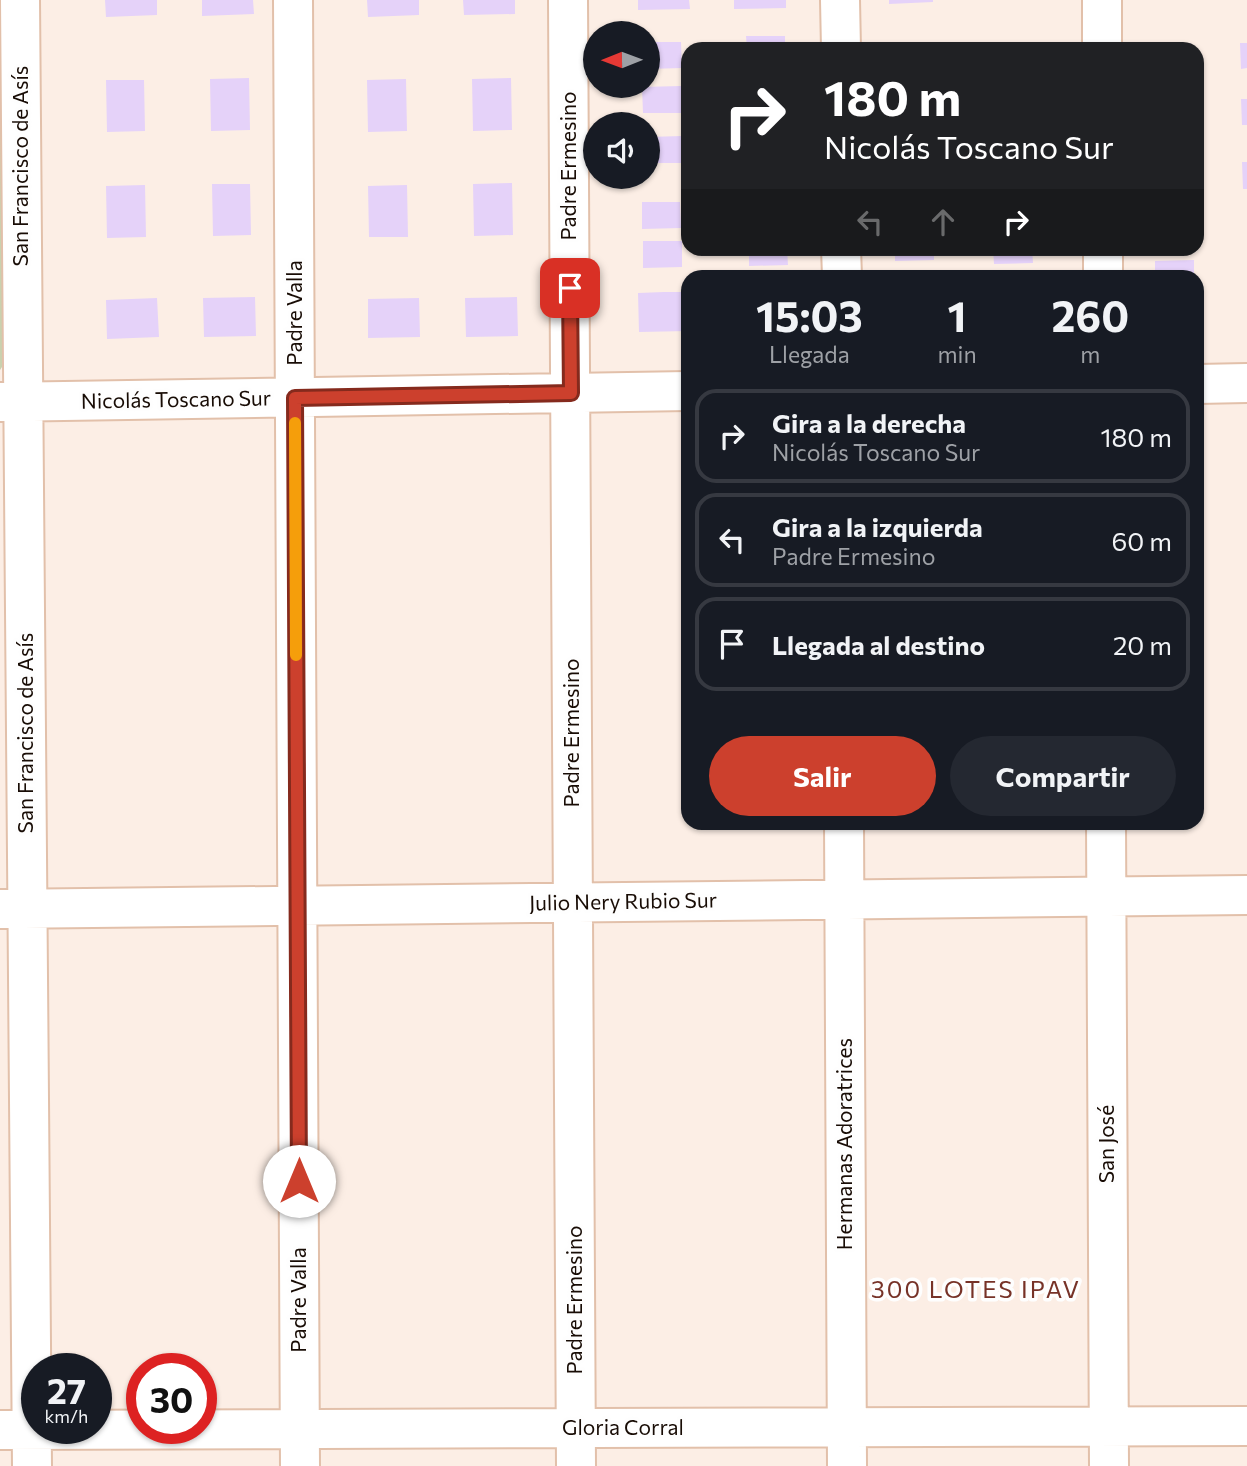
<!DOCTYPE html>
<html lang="es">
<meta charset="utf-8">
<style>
:root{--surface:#171b24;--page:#242831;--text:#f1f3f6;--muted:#9ea1a6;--line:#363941;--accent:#cc402d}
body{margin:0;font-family:Commissioner,sans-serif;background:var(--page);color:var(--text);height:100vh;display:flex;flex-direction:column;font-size:26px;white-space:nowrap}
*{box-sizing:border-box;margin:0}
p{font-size:23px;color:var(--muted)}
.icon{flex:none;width:38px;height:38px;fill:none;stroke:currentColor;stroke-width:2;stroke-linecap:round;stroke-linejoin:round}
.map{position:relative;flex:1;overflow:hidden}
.sheet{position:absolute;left:681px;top:270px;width:523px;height:560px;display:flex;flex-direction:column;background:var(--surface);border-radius:21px;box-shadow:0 2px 5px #0004}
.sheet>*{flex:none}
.banner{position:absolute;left:681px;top:42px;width:523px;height:214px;border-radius:21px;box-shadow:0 2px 5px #0004;background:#202124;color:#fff;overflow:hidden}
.needle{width:46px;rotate:269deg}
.controls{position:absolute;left:583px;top:21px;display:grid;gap:14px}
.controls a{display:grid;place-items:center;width:77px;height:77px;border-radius:50%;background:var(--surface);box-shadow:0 2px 5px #0004;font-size:35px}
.speed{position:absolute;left:21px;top:1353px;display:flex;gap:14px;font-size:35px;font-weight:700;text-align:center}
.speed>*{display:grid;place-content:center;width:91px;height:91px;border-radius:50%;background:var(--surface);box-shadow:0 2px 5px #0004;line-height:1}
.speed small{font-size:18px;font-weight:400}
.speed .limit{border:10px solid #d22;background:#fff;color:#111}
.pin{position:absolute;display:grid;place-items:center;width:60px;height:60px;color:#fff;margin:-30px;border-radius:14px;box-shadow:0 4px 10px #0006}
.me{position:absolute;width:77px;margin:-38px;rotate:0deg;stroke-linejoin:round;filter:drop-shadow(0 0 5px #0008)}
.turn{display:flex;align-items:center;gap:24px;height:147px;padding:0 28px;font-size:32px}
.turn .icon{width:91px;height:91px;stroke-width:2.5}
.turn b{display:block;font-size:49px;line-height:60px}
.lanes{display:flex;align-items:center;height:66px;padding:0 28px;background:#0003;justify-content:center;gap:35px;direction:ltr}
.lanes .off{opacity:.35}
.eta{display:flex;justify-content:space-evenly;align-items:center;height:119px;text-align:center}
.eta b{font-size:42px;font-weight:700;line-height:49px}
.button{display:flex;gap:14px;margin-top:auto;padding:14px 28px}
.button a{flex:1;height:80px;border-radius:42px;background:var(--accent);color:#fff;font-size:28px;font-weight:700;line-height:80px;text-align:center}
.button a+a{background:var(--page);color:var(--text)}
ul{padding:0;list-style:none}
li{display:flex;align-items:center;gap:21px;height:94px;margin:0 14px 10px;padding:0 14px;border:4px solid var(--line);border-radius:21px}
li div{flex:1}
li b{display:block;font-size:26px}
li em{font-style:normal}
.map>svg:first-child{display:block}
.green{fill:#c9d1ae}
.building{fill:#e5d2f9}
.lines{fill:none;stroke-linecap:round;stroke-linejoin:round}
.minor-casing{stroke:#e2c0aa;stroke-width:42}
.minor{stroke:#fff;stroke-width:38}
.route-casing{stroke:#852a1d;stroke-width:18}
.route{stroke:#cc402d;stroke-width:12}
.slow{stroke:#f59e0b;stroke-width:12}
.labels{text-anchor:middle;stroke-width:7;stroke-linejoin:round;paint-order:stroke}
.street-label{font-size:21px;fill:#180c05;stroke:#fefefe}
.quarter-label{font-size:24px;letter-spacing:2px;fill:#773227;stroke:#fefefe}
</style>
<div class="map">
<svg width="1247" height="1466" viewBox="0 0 1247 1466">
<rect width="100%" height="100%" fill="#fceee5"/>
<path class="green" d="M 0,42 L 4,358 L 4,364 L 0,370 Z"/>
<path class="building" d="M 105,0 L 157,0 L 157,15 L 106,17 Z
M 202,0 L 253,0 L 254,14 L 202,16 Z
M 367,0 L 419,0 L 419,15 L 368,17 Z
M 463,0 L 515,0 L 515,14 L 464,15 Z
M 638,0 L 689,0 L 690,9 L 638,10 Z
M 734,0 L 786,0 L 786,8 L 734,9 Z
M 889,0 L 933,0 L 933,2 L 889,4 Z
M 746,36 L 785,36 L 785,49 L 747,49 Z
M 648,42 L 681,42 L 682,68 L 648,69 Z
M 1191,43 L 1191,49 L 1152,49 L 1152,44 Z
M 1240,43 L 1247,43 L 1247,68 L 1241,69 Z
M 991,44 L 1030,44 L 1030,49 L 991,49 Z
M 249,78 L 250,130 L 211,131 L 210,79 Z
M 511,78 L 512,130 L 473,131 L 472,79 Z
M 406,79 L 407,131 L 368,132 L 367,80 Z
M 106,80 L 144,80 L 145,131 L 107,132 Z
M 681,86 L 682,113 L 643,113 L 642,87 Z
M 1241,99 L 1247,99 L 1247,125 L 1242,125 Z
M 682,136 L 682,163 L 648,163 L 648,137 Z
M 1242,162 L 1247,162 L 1247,189 L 1243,189 Z
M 512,183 L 513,235 L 474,236 L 473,184 Z
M 212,184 L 250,184 L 251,235 L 213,236 Z
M 145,185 L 146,237 L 107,238 L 106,186 Z
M 407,185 L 408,237 L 369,237 L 368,186 Z
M 642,202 L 680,202 L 681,228 L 642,229 Z
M 643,241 L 682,241 L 682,267 L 643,268 Z
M 749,248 L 787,248 L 788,265 L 749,266 Z
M 895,248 L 934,248 L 934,260 L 895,261 Z
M 993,248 L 1032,248 L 1033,263 L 994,264 Z
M 1194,260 L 1194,276 L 1155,276 L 1155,261 Z
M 664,292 L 688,292 L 688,331 L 639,332 L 638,293 Z
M 255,297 L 256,336 L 204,337 L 203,298 Z
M 517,297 L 518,336 L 466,337 L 465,298 Z
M 157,298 L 159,337 L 107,339 L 106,300 Z
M 419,298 L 420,337 L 368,338 L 368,299 Z"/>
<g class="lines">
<defs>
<path id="minor" d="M 20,0 L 32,1466
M 293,0 L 300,1466
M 568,0 L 576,1466
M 840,0 L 841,49
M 1102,0 L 1102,49
M 841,248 L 842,276
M 1103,248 L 1103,276
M 1197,384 L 1247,383
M 0,402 L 688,391
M 844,822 L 847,1466
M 1106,822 L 1109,1466
M 0,909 L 1247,895
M 0,1430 L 1247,1426"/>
</defs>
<use href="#minor" class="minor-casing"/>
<use href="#minor" class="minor"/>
</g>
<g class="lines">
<defs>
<path id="route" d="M 299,1181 L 295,398 L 571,393 L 570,288"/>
</defs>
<use href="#route" class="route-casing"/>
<use href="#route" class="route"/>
<path class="slow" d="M 295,423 L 296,655"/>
</g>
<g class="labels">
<g class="street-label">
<text transform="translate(21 166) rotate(-90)" y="7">San Francisco de Asís</text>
<text transform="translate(569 166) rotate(-90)" y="7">Padre Ermesino</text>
<text transform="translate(295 313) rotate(-90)" y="7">Padre Valla</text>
<text transform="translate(176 400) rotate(-1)" y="7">Nicolás Toscano Sur</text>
<text transform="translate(26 733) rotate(-90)" y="7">San Francisco de Asís</text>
<text transform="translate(572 733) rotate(-90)" y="7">Padre Ermesino</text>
<text transform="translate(623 902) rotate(-1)" y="7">Julio Nery Rubio Sur</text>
<text transform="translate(845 1144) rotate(-90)" y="7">Hermanas Adoratrices</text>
<text transform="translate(1107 1144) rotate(-90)" y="7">San José</text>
<text transform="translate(299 1300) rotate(-90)" y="7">Padre Valla</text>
<text transform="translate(575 1300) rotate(-90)" y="7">Padre Ermesino</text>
<text x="623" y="1435">Gloria Corral</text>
</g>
<g class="quarter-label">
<text x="976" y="1298">300 LOTES IPAV</text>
</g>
</g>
</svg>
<div class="controls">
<a><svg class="needle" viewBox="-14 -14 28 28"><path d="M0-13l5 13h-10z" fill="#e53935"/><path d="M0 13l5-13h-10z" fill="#9ea1a6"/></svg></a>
<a><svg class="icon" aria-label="sound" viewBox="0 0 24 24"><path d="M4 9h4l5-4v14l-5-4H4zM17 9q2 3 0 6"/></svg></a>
</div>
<div class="speed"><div>27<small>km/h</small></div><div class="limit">30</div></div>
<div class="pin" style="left:570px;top:288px;background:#d93025"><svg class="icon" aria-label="arrive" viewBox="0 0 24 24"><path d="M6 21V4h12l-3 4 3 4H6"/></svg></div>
<svg class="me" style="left:299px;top:1181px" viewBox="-20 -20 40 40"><circle r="19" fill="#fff"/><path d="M0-13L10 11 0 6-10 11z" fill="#cc402d"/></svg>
<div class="banner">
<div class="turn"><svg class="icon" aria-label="right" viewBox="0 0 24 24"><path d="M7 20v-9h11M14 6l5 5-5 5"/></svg><div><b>180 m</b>Nicolás Toscano Sur</div></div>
<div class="lanes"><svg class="icon off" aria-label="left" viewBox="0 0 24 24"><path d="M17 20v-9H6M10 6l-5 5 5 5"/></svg><svg class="icon off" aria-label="ahead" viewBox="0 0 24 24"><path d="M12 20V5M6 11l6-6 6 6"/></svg><svg class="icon" aria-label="right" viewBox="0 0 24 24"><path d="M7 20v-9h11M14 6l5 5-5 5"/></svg></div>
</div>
<section class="sheet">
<div class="eta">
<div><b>15:03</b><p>Llegada</p></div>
<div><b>1</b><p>min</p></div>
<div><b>260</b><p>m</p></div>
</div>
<ul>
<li><svg class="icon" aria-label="right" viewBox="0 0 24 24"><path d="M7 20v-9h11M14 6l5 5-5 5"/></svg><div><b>Gira a la derecha</b><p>Nicolás Toscano Sur</p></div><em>180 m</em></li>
<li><svg class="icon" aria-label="left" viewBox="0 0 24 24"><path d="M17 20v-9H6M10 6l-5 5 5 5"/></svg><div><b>Gira a la izquierda</b><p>Padre Ermesino</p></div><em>60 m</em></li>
<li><svg class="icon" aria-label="arrive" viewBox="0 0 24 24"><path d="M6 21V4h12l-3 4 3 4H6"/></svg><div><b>Llegada al destino</b></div><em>20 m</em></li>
</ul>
<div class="button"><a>Salir</a><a>Compartir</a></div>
</section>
</div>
